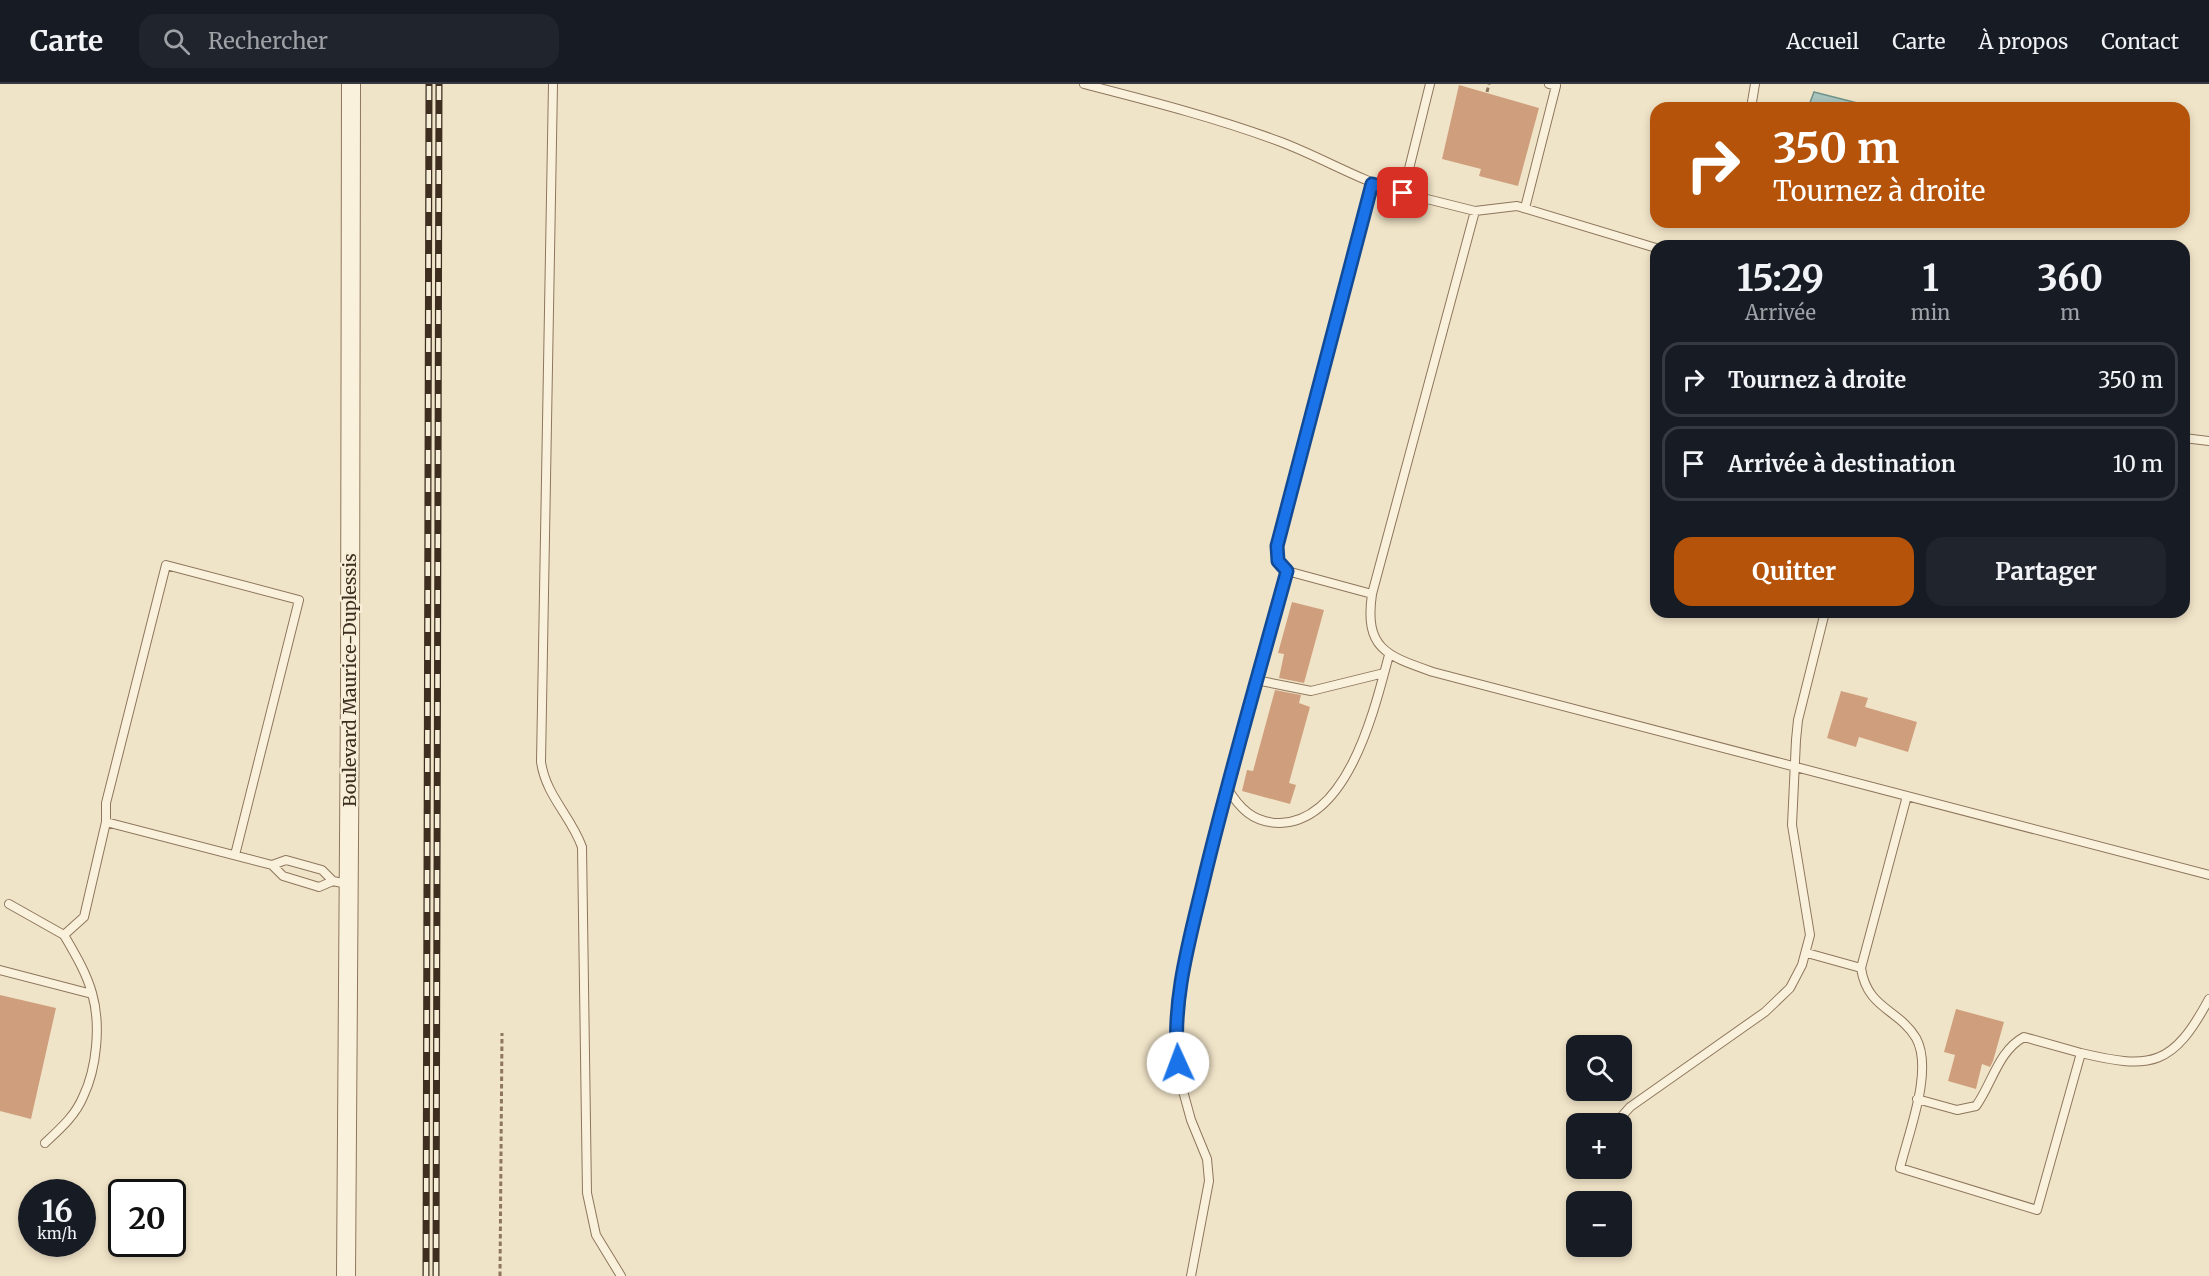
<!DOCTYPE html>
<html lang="fr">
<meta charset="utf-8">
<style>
:root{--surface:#171b24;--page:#20242c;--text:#f1f3f6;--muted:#9ea1a6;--line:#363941;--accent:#b45309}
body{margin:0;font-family:Merriweather,serif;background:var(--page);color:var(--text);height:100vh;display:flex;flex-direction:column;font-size:22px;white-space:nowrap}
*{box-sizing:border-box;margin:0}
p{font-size:20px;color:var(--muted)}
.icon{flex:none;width:33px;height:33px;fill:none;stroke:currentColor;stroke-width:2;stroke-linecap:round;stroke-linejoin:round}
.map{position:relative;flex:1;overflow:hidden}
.side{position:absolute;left:1650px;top:156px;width:540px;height:378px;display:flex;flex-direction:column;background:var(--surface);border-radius:18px;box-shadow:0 3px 9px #0003}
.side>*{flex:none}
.hud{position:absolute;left:1650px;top:18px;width:540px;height:126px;border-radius:18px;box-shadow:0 3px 9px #0003;background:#b45309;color:#fff;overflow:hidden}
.tools{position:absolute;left:1566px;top:951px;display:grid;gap:12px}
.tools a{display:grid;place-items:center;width:66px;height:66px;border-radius:12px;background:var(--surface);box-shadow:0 3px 9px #0003;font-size:30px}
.speed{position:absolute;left:18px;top:1095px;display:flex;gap:12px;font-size:30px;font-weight:700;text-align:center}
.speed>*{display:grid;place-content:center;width:78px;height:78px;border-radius:50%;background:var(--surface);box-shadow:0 3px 9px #0003;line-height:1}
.speed small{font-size:15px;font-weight:400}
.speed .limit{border:3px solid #111;border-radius:9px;background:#fff;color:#111}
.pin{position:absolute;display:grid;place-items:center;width:51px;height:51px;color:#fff;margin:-26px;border-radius:12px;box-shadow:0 3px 9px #0006}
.me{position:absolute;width:66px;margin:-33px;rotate:358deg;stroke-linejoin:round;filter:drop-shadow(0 0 4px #0008)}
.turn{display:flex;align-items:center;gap:21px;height:126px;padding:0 24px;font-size:27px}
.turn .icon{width:78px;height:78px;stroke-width:2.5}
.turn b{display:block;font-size:42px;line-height:51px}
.eta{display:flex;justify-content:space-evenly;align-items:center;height:102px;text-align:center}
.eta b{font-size:36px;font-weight:700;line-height:42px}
.action{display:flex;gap:12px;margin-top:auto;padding:12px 24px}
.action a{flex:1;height:69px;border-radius:18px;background:var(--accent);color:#fff;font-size:24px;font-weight:700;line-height:69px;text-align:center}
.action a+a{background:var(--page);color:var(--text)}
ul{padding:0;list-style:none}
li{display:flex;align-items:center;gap:18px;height:75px;margin:0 12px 9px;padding:0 12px;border:3px solid var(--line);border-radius:18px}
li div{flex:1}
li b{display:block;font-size:22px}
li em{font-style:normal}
header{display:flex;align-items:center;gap:36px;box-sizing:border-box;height:84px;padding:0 30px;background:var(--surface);border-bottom:2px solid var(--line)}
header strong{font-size:28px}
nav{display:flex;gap:33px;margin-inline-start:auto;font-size:21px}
.search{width:420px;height:54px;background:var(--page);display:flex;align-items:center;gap:15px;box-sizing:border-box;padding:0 21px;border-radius:18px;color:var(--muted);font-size:22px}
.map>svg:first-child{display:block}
.water{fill:#a9c4bc;stroke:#6f938a;stroke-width:1.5}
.building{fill:#cf9f7d}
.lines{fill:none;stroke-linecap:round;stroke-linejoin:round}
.service-casing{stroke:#8d765c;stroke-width:10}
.tertiary-casing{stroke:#8d765c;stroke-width:20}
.path{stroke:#8d765c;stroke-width:3;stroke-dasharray:4.5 3;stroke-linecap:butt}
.service{stroke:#faf1dc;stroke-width:8}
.tertiary{stroke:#faf1dc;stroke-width:18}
.rail-casing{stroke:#3d2e20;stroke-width:7}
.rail{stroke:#f7eed8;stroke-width:4.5;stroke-dasharray:14;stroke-linecap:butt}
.route-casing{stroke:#114b97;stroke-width:15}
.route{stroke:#1a73e8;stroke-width:10}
.labels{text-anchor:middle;stroke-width:4.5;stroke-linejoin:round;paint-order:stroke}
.street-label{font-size:18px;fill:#3d2e20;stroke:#f7eed8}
</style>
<header>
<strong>Carte</strong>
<div class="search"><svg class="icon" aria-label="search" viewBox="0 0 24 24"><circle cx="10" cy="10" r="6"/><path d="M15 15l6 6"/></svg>Rechercher</div>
<nav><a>Accueil</a><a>Carte</a><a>À propos</a><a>Contact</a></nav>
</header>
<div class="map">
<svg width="2209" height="1192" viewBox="0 0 2209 1192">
<rect width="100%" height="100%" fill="#f0e4c8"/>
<path class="water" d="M 1814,8 L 1877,24 L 1808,24 Z"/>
<path class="building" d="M 1459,1 L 1539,24 L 1518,102 L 1479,92 L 1481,85 L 1442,75 Z
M 1292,518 L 1324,526 L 1304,599 L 1279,594 L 1284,570 L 1278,569 Z
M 1275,606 L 1301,611 L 1299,619 L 1310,623 L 1289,699 L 1296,701 L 1290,720 L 1242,707 L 1247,686 L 1253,687 Z
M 1841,607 L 1868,614 L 1865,623 L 1917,638 L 1908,668 L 1859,653 L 1856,663 L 1827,654 Z
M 0,911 L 56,924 L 31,1035 L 0,1027 Z
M 1956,925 L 2004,938 L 1993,977 L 1990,983 L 1982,980 L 1976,1005 L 1948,997 L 1955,971 L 1944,968 Z"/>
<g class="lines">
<defs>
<path id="service" d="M 553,0 L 541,678 C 546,712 571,732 582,763 L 587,1109 L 596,1151 L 621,1192
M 1084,0 C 1150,17 1217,34 1281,58 C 1323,74 1360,97 1403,109
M 1430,0 L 1403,109 L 1475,127 L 1517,122 L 1656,164
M 1751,24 L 1755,0
M 1525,124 L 1556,2 L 1549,0
M 2184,354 L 2209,357
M 1287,487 L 1278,477 L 1277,462 L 1372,100
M 1372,510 C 1364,565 1387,572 1433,588 L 2209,791
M 1256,596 L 1311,607 L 1384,589
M 1226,702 C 1239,724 1253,739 1280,739 C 1349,737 1375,623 1389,571
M 1907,712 L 1861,884 C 1867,925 1899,925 1916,954 C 1934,986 1908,1050 1900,1084 L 2037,1126 L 2081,969 L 2024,953 C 1998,967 1992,1000 1976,1022 L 1957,1026 L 1917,1015
M 235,771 L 299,516 L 166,481 L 106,719 L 106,738 L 272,781
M 333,797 L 319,803 L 283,792 L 272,781 L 286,776 L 322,786 L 333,797 L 347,800
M 9,820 L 64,851 L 84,833 L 106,738
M 1807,869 L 1861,884
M 0,886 L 92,910
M 2081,969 C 2152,986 2173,982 2209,915
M 1615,1040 L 1630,1023 L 1765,928 L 1790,904 L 1802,881 L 1810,851 L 1792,741 L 1796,656 L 1798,636 L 1825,528
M 45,1059 C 60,1045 75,1032 83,1013 C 97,984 101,940 92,909 C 86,888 75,870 64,851
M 1191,1192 L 1209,1097 L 1207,1075 L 1191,1036 L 1180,996 L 1176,963 L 1185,874 L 1226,702 L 1287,487 L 1372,510 L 1475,127"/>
<path id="tertiary" d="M 346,1192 L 350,611 L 351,0"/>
</defs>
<use href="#service" class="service-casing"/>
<use href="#tertiary" class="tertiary-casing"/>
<path class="path" d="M 1487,8 L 1489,0
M 500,1192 L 502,949"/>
<use href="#service" class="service"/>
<use href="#tertiary" class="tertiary"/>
<defs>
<path id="rail" d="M 426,1192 L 429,0
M 436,1192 L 439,0"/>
</defs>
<use href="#rail" class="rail-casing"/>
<use href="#rail" class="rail"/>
</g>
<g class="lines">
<defs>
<path id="route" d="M 1178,979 C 1171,918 1190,854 1204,795 C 1229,691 1259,589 1287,487 L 1278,477 L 1277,462 L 1372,100 L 1403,109"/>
</defs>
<use href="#route" class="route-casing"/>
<use href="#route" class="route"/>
</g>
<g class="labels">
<g class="street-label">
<text transform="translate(350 596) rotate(-90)" y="6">Boulevard Maurice-Duplessis</text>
</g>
</g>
</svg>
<div class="tools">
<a><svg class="icon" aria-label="search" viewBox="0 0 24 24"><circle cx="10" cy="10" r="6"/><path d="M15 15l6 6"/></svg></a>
<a>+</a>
<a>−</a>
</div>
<div class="speed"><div>16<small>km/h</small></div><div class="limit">20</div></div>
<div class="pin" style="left:1403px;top:109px;background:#d93025"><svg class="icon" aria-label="arrive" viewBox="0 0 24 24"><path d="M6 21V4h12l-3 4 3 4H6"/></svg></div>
<svg class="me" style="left:1178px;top:979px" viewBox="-20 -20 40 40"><circle r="19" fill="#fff"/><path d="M0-13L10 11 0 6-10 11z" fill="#1a73e8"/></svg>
<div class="hud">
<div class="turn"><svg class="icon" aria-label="right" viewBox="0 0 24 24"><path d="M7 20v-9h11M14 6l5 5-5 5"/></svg><div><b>350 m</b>Tournez à droite</div></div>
</div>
<section class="side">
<div class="eta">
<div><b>15:29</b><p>Arrivée</p></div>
<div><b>1</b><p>min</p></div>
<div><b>360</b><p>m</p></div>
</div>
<ul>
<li><svg class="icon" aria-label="right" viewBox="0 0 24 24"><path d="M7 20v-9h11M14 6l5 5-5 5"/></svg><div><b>Tournez à droite</b></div><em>350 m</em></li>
<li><svg class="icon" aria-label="arrive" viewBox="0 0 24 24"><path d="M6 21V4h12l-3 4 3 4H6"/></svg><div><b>Arrivée à destination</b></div><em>10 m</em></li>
</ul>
<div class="action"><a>Quitter</a><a>Partager</a></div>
</section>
</div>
